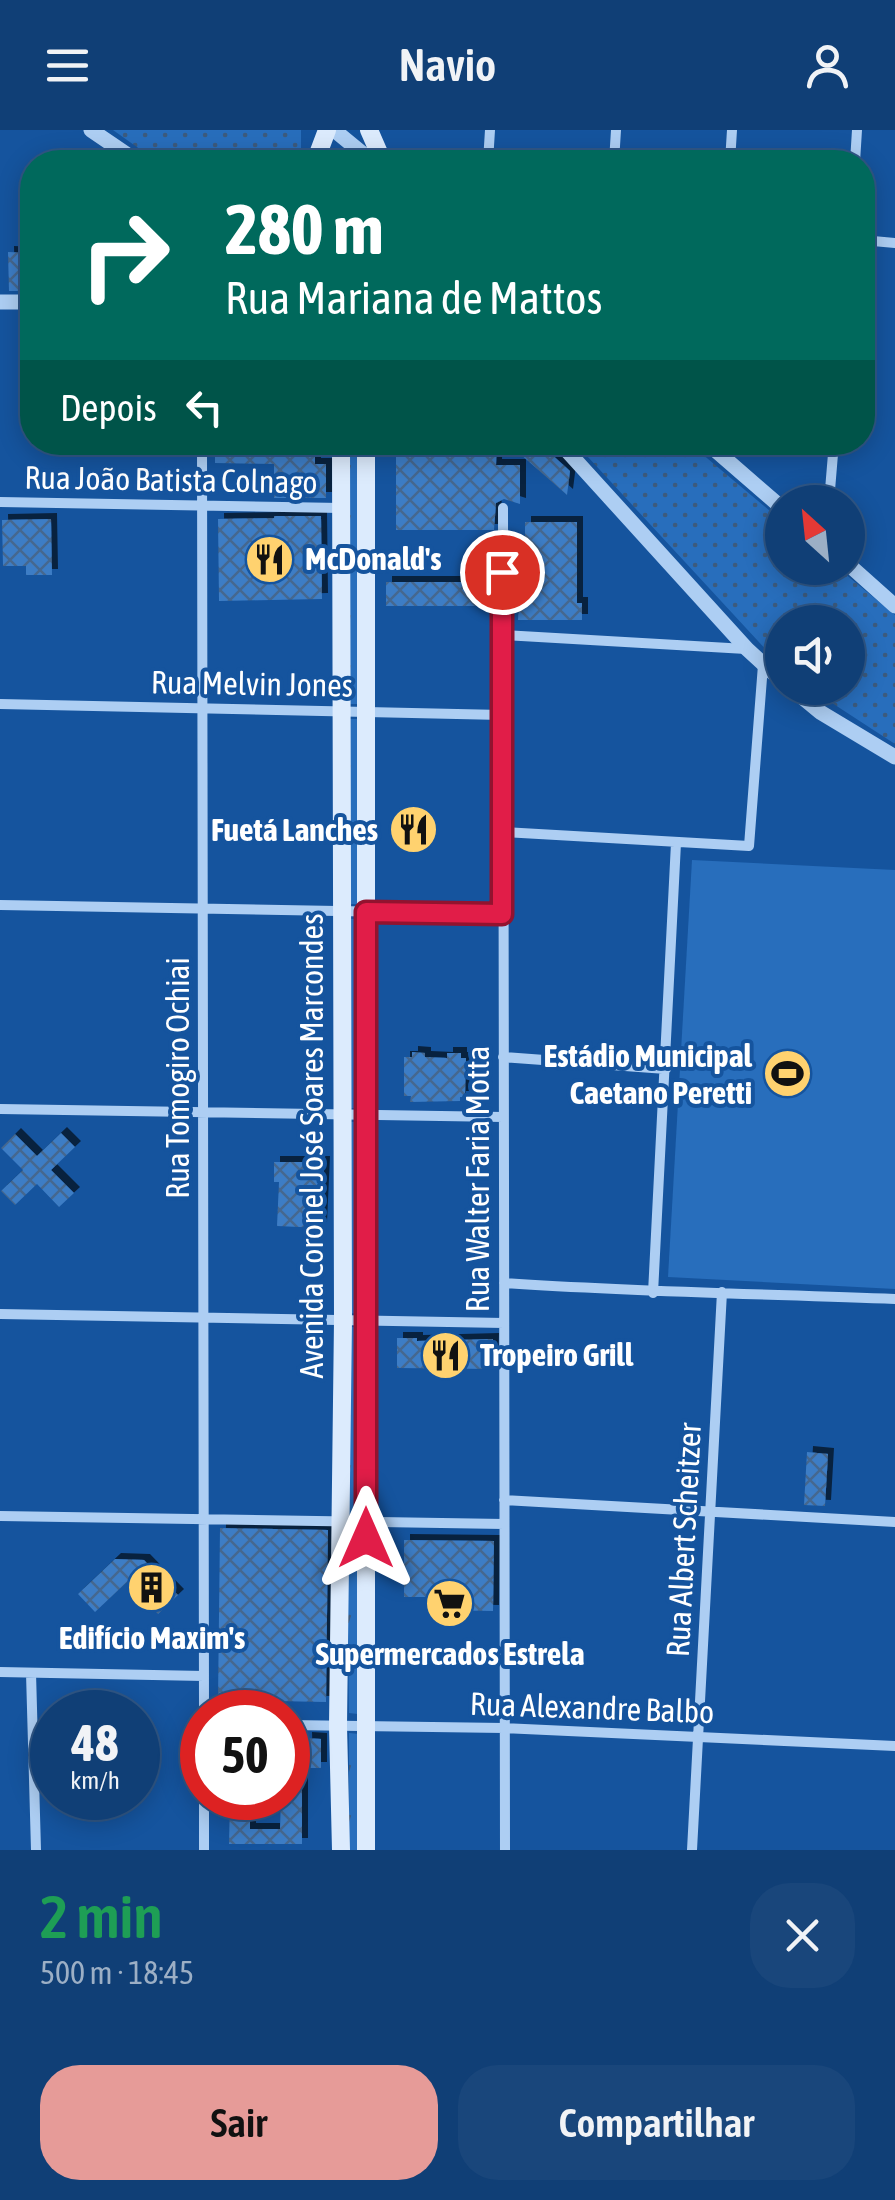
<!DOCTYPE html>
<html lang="pt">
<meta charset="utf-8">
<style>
:root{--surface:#103f76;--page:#19467b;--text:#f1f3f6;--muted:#9cafc5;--line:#305888;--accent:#e69b98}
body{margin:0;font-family:"Asap Condensed",sans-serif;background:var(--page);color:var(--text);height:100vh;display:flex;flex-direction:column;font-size:38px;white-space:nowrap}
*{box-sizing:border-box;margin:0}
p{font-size:32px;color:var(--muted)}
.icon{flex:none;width:55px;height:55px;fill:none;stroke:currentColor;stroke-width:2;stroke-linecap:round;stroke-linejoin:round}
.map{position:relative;height:1720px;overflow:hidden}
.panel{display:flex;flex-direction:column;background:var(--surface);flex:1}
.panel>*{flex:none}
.banner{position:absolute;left:20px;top:20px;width:855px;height:305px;border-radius:40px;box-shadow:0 5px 25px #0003,0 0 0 2px var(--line);background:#00695c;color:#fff;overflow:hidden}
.needle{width:65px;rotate:333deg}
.tools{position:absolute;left:765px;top:355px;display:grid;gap:20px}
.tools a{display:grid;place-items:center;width:100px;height:100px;border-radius:50%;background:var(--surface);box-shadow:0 5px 25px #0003,0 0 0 2px var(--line);font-size:50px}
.speed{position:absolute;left:30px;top:1560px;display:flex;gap:20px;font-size:50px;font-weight:700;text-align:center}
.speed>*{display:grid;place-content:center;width:130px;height:130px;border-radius:50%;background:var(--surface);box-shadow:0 5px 25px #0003,0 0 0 2px var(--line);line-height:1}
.speed small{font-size:25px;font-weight:400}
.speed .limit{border:15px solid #d22;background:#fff;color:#111}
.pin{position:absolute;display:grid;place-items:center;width:85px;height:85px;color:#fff;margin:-42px;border:5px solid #fff;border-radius:50%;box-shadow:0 2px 10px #0007}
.me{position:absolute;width:110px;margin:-55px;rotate:0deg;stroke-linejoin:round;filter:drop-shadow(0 0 8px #0008)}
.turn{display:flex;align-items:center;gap:35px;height:210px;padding:0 40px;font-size:45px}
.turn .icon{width:130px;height:130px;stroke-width:2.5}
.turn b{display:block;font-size:70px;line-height:85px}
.then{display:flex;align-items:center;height:95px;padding:0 40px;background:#0003;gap:20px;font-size:38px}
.round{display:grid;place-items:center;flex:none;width:105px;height:105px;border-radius:40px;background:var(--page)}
.head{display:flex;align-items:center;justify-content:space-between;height:170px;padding:0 40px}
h1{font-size:60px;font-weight:600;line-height:75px;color:#1e9e55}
.button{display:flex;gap:20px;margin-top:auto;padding:20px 40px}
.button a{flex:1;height:115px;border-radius:40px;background:var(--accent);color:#111;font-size:40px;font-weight:600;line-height:115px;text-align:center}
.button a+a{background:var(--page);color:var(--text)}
header{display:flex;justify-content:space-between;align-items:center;height:130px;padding:0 40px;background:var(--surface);font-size:45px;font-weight:600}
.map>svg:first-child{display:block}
.grass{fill:url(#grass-tufts)}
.park{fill:url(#park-dots)}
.pitch{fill:#286ebc}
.building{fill:url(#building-cross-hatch);filter:url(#shadow)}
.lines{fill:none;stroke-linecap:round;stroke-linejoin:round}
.minor{stroke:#adcef3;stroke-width:10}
.tertiary{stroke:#adcef3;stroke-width:15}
.secondary{stroke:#dcebfd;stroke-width:18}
.route-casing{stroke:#92132f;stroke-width:25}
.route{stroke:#e11d48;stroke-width:18}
.labels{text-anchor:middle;stroke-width:8;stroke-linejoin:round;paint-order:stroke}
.street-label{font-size:32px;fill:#fff;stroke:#15549e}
.poi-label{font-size:32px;font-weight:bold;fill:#fff;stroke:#15549e;text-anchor:start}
</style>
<header><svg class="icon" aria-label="menu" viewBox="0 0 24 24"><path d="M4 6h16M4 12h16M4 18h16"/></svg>Navio<svg class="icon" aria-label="person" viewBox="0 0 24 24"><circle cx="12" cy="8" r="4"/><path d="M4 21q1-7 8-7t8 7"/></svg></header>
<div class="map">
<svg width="895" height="1720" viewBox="0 0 895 1720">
<defs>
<pattern id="grass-tufts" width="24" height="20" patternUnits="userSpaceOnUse" patternTransform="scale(2.5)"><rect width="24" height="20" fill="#286ebc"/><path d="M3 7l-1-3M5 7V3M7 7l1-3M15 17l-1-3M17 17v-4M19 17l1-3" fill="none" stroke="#3c5b7e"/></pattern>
<pattern id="park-dots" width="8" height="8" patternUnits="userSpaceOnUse" patternTransform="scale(2.5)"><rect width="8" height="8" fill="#286ebc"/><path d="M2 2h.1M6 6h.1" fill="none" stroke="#3c5b7e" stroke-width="1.8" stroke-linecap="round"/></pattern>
<pattern id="building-cross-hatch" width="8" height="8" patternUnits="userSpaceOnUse" patternTransform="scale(2.5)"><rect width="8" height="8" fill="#3d7dc5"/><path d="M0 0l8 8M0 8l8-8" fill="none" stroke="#44678f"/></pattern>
<filter id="shadow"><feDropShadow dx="6" dy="-6" stdDeviation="0" flood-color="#0009"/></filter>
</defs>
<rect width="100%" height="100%" fill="#15549e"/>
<path class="grass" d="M 349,313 L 359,313 L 358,574 L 350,574 Z
M 349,589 L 359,589 L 359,774 L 350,774 Z
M 350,789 L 359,789 L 359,978 L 350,978 Z
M 350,992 L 359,992 L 359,1184 L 350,1183 Z
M 350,1197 L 359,1197 L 359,1385 L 349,1385 Z
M 357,1419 L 358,1584 L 349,1583 L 347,1420 Z
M 349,1603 L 359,1604 L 359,1720 L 349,1720 Z"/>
<path class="park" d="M 113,0 L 301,0 L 301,32 L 158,32 Z
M 575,313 L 689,313 L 782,391 L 782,438 L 838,438 L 895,485 L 895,614 L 809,558 L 848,558 L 848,492 L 782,492 L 782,537 Z"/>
<path class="pitch" d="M 692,730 L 895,740 L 895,1159 L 668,1147 Z"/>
<path class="building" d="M 8,122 L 32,123 L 32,161 L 9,161 Z
M 215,312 L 315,312 L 315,334 L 326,334 L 326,368 L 274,368 L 274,334 L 215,333 Z
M 396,312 L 497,312 L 496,335 L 520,335 L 520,374 L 504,369 L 496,373 L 494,400 L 396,400 Z
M 521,312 L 538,312 L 570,341 L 567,365 L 520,324 Z
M 274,386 L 321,386 L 322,469 L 219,471 L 218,389 L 274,388 Z
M 51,389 L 52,445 L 26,445 L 26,436 L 3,436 L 2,390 Z
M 525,392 L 577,392 L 577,473 L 582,473 L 582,490 L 518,490 L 519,473 L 525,474 Z
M 386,452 L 494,452 L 494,476 L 386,476 Z
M 412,922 L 425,923 L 425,927 L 447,928 L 447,923 L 461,923 L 461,928 L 466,928 L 465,967 L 460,967 L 460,971 L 410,972 L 411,966 L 404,966 L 404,927 L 412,927 Z
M 61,1003 L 75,1017 L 51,1040 L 74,1063 L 59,1077 L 37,1054 L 15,1075 L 1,1061 L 23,1040 L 1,1018 L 15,1004 L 37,1026 Z
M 274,1032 L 324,1032 L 321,1098 L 277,1096 L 279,1052 L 274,1052 Z
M 397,1208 L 417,1208 L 417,1211 L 493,1209 L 492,1239 L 397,1238 Z
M 807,1322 L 828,1324 L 825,1376 L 804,1375 Z
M 220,1398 L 328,1400 L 326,1572 L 218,1570 Z
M 404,1410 L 494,1411 L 493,1481 L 437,1480 L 437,1467 L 404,1467 Z
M 115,1429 L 144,1430 L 178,1465 L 158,1484 L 127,1452 L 95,1482 L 78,1464 Z
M 306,1608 L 321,1609 L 321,1638 L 307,1638 Z
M 288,1645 L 302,1645 L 302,1714 L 229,1714 L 230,1668 L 250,1668 L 250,1699 L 280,1699 L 281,1668 L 288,1668 Z"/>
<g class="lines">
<path class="minor" d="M 488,32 L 490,0
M 614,32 L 616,0
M 730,32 L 732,0
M 855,32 L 857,0
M 862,110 L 895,113
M 202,312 L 204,1582
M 0,372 L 341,378
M 829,372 L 834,312
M 503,378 L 505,1720
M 502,505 L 746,519
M 0,574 L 502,585
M 502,702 L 749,716 L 763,535
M 0,775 L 503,784
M 503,927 L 666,939
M 0,979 L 503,987
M 504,1153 C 634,1162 764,1164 895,1169
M 653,1163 L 676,713
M 0,1184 L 504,1193
M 504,1370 L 895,1392
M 0,1386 L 504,1394
M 0,1542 L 204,1546
M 31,1543 L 36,1720
M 288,1595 L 504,1598 L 895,1616
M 204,1668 L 204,1720
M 692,1720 L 722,1162"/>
<path class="tertiary" d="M 91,0 L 138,32
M 334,0 L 373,32
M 0,172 L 32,172
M 559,312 L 747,519 L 782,551
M 706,312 L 782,378
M 848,434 L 895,476
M 791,558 L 820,582 L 895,627"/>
<path class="secondary" d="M 369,0 L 383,32
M 315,32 L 327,0
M 344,32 L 354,32
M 341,1720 L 338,1596 L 343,1190 L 341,312
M 366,1720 L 366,312"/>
</g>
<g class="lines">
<defs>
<path id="route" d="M 366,1408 L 366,782 L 502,784 L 502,442"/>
</defs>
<use href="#route" class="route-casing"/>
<use href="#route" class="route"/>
</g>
<defs>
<symbol id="restaurant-disc" viewBox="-11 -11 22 22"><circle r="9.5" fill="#ffd26f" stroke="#15549e"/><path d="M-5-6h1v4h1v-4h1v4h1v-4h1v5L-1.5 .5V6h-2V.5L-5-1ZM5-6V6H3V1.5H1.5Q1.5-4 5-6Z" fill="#111"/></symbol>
<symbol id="stadium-disc" viewBox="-11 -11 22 22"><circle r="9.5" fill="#ffd26f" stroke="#15549e"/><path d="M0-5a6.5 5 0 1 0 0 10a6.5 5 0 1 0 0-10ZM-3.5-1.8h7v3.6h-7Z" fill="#111"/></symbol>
<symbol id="building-disc" viewBox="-11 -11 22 22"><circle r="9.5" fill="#ffd26f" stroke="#15549e"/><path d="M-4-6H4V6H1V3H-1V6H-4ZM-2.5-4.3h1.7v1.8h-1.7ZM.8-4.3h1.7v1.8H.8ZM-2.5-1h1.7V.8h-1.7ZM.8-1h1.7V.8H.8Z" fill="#111"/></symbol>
<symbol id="supermarket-disc" viewBox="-11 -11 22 22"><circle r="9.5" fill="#ffd26f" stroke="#15549e"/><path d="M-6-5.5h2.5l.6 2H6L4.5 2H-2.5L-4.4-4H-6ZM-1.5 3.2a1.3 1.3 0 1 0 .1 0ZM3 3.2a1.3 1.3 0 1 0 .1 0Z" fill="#111"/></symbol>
</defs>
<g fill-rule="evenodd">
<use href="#restaurant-disc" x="242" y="402" width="55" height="55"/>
<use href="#restaurant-disc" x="386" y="672" width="55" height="55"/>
<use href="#stadium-disc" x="760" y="916" width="55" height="55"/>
<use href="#restaurant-disc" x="418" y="1198" width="55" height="55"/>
<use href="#building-disc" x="124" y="1430" width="55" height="55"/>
<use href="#supermarket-disc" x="422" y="1446" width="55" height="55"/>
</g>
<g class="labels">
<g class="street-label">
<text transform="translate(171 350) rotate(1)" y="11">Rua João Batista Colnago</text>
<text transform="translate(252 554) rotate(1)" y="11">Rua Melvin Jones</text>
<text transform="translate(178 948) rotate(-90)" y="11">Rua Tomogiro Ochiai</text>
<text transform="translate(312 1016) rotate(-90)" y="11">Avenida Coronel José Soares Marcondes</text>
<text transform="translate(478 1049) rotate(-90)" y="11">Rua Walter Faria Motta</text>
<text transform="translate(684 1410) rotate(-87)" y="11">Rua Albert Scheitzer</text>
<text transform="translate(592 1578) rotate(2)" y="11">Rua Alexandre Balbo</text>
</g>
<g class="poi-label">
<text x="305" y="440">McDonald's</text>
<text x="378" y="711" text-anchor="end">Fuetá Lanches</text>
<text x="752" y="937" text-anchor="end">Estádio Municipal<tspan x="752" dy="37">Caetano Peretti</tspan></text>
<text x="480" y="1236">Tropeiro Grill</text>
<text x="152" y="1519" text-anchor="middle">Edifício Maxim's</text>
<text x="450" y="1535" text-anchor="middle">Supermercados Estrela</text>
</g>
</g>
</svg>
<div class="tools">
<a><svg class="needle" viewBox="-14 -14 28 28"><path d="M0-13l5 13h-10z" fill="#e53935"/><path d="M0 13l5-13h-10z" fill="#9cafc5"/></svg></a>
<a><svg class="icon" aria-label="sound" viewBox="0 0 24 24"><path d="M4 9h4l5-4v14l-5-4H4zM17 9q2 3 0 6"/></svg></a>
</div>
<div class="speed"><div>48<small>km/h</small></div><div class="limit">50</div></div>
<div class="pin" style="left:502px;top:442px;background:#d93025"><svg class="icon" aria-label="arrive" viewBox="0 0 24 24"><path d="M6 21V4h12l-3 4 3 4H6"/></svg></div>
<svg class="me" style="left:366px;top:1408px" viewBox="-20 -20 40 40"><path d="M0-17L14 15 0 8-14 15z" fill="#e11d48" stroke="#fff" stroke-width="4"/></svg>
<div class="banner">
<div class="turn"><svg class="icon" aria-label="right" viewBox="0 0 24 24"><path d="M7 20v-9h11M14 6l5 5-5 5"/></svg><div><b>280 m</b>Rua Mariana de Mattos</div></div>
<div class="then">Depois<svg class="icon" aria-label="left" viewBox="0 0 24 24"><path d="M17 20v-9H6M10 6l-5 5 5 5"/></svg></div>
</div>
</div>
<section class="panel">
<div class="head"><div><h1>2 min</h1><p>500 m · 18:45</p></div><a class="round"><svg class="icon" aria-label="close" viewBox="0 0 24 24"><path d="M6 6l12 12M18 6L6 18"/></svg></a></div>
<div class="button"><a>Sair</a><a>Compartilhar</a></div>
</section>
